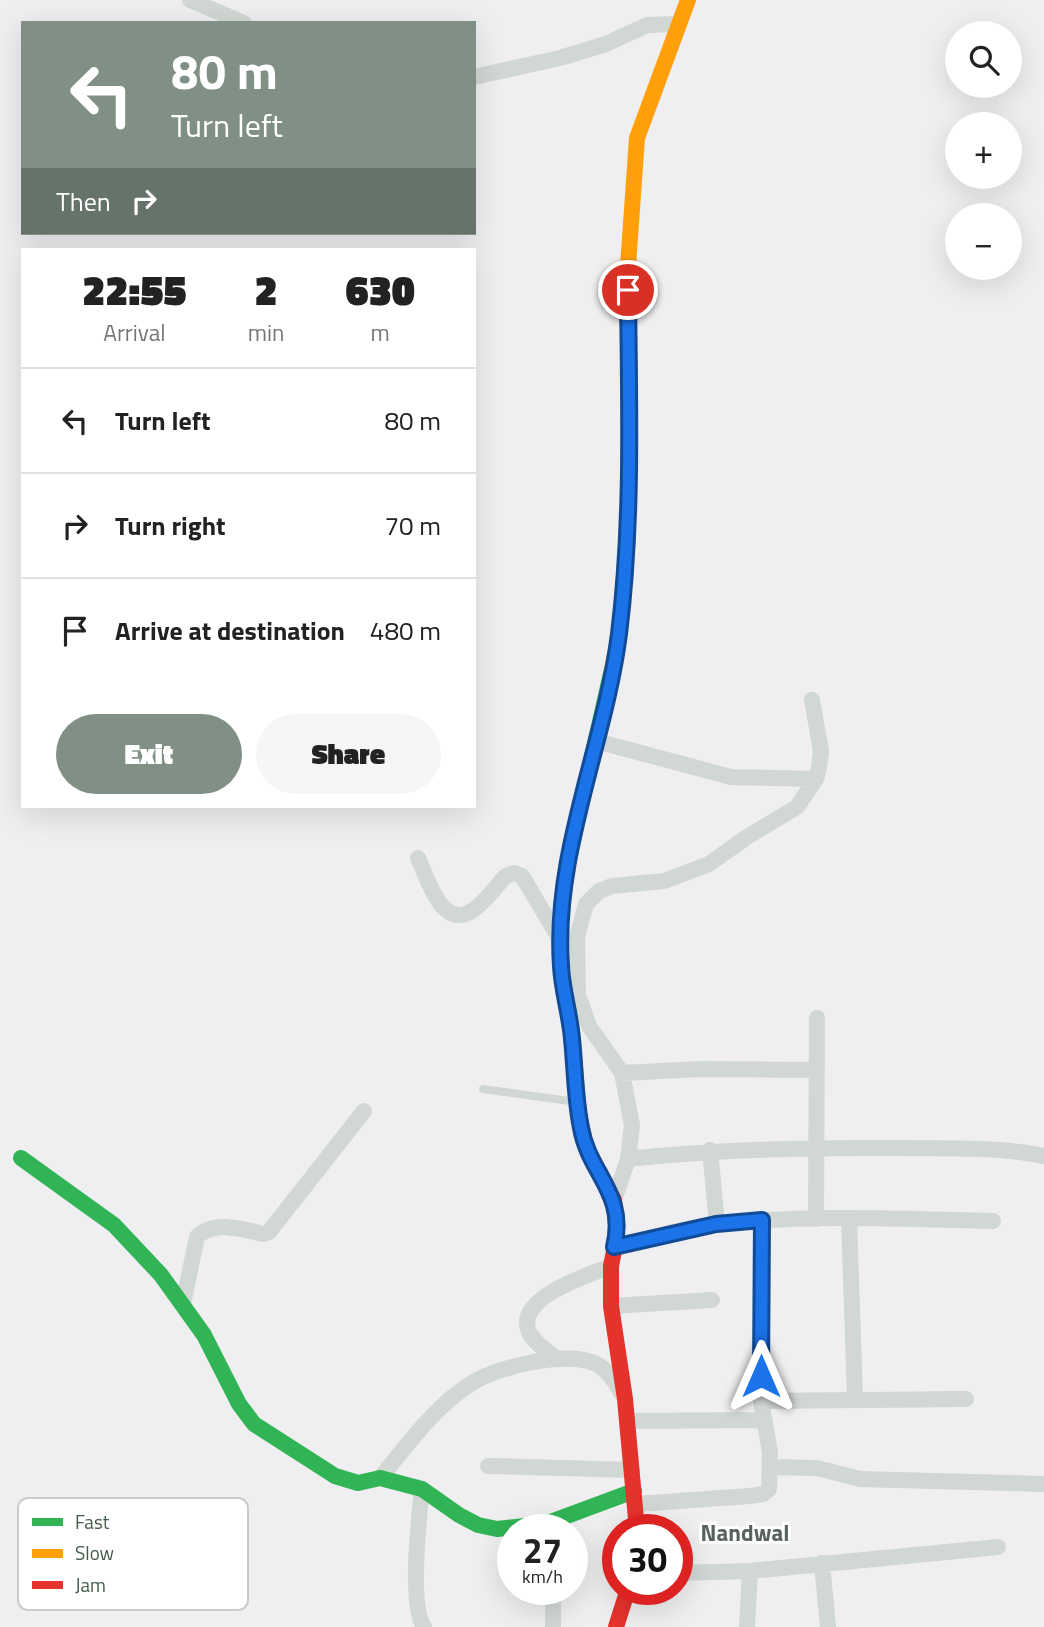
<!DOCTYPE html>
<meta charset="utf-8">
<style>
:root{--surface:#fff;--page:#f6f6f6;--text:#222;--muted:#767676;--line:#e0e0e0;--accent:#809085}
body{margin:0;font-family:"Titillium Web",sans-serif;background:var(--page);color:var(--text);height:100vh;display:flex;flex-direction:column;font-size:26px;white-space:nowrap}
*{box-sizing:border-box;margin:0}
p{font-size:23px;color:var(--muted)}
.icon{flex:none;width:38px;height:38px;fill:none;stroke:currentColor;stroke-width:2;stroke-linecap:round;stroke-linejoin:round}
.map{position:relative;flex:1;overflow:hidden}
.sheet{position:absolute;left:21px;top:248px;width:455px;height:560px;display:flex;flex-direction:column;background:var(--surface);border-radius:0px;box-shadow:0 7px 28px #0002}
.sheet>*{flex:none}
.guide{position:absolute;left:21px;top:21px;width:455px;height:214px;border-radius:0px;box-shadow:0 7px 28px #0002;background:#809085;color:#fff;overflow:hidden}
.controls{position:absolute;left:945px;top:21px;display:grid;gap:14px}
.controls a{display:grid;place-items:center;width:77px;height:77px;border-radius:50%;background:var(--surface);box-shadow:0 7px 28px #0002;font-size:35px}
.speed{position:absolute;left:497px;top:1514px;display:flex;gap:14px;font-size:35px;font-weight:700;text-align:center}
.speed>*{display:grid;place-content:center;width:91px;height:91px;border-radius:50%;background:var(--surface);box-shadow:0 7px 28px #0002;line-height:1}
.speed small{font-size:18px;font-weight:400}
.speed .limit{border:10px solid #d22;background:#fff;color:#111}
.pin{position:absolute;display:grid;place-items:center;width:60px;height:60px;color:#fff;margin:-30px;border:4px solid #fff;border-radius:50%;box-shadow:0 2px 7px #0007}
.me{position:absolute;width:77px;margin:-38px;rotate:0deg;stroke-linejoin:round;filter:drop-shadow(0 0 5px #0008)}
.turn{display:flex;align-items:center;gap:24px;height:147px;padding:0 35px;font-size:32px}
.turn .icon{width:91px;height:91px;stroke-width:2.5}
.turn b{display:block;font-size:49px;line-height:60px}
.then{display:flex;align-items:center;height:66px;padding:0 35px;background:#0003;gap:14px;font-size:26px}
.eta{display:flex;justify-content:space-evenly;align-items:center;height:119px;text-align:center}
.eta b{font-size:42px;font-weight:800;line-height:49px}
.primary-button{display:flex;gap:14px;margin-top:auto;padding:14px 35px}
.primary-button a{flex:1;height:80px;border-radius:42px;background:var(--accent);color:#fff;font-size:28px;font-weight:800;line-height:80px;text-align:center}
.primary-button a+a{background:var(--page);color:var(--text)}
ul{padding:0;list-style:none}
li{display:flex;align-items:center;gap:21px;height:105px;padding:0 35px;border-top:2px solid var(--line)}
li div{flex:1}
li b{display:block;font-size:26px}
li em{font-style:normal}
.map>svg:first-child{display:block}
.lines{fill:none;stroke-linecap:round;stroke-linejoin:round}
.lane{stroke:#d1d7d3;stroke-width:8}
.street{stroke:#d1d7d3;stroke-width:16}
.fast{stroke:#30b455;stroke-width:16}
.slow{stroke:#ff9f0a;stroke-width:16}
.jam{stroke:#e5322d;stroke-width:16}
.route-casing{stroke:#114b97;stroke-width:18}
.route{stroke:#1a73e8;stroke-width:12}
.labels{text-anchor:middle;stroke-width:6;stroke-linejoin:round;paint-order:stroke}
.quarter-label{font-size:23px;font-weight:bold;fill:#59635d;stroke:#fff}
.key{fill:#fff;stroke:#c7cec9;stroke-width:2}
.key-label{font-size:19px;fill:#445d4b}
</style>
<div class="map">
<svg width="1044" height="1627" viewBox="0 0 1044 1627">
<rect width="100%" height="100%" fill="#efeef0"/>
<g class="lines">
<path class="lane" d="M 483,1089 L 577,1102"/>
<path class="street" d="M 190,0 L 244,23
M 474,77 L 560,58 L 606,44 L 647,25 L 678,24
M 596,741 L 731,777 L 816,779
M 418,858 C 427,877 441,928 470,912 C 484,904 495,887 506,876 L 514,873 L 522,876 L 559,938
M 622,1073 L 702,1069 L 815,1070
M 710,1150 L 717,1224
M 628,1159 C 718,1149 804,1148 895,1148 C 945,1149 995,1146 1044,1156
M 614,1200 L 628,1159 L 632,1125 L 622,1073 L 589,1026 L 578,995 L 577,937 L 586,904 L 599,891 L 612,886 L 664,881 L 709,864 L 747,837 L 797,807 L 816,779 L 819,768 L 821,751 L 812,700
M 849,1218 L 855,1399
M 816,1219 L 817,1018
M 614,1247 C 649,1239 684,1227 719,1224 C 810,1214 902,1219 993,1221
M 183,1304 L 197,1237 C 214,1220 243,1229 263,1234 L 269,1232 L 364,1111
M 611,1306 L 712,1300
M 556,1359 C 548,1351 533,1342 529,1332 C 514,1297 590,1275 611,1266
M 761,1401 L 966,1399
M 627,1421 L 762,1420
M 488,1466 L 632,1470
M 771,1467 L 817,1468 L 860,1479 L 1044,1484
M 380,1478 C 407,1446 433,1408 469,1385 C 494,1367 570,1349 598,1365 C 609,1371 615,1383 622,1394
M 422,1489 C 419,1517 409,1605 424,1627
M 636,1504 L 750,1496 L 763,1494 L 769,1489 L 770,1452 L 761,1401 L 762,1220
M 822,1563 L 828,1627
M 677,1573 L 750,1571 L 998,1547
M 553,1589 L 553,1627
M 747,1627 L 750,1571"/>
<path class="fast" d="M 579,1114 L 572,1035 L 561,969 L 561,907 L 569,858 L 612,669
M 21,1158 L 114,1225 L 161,1275 L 204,1335 L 239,1404 L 254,1424 L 335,1476 L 358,1483 L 380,1478 L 422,1489 L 459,1515 L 478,1525 L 497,1529 L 545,1524 L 634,1491"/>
<path class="slow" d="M 612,669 L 619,636 L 627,539 L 630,434 L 628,266 L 637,138 L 688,0"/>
<path class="jam" d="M 579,1114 L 586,1147 L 614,1200 L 617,1236 L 611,1266 L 611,1306 L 625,1399 L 637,1530
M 616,1627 L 628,1589"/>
</g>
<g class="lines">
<defs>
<path id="route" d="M 628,290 C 629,405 633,520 619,634 C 605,744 553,853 561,966 C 562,990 570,1014 572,1039 C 575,1068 575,1099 581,1128 C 589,1174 627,1193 614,1247 L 716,1224 L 762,1220 L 761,1376"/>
</defs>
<use href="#route" class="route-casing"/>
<use href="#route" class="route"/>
</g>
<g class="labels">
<g class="quarter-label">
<text x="745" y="1541">Nandwal</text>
</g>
</g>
<rect x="18" y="1498" width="230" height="112" rx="10" class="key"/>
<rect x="32" y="1518" width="31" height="8" fill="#30b455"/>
<rect x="32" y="1549" width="31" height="9" fill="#ff9f0a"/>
<rect x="32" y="1581" width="31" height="8" fill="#e5322d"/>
<g class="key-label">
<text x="75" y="1529">Fast</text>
<text x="75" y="1560">Slow</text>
<text x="75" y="1592">Jam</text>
</g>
</svg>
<div class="controls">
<a><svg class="icon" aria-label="search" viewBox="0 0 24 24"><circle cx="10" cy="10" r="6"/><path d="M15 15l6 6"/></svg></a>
<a>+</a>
<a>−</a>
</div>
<div class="speed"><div>27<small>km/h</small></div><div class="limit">30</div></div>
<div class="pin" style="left:628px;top:290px;background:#d93025"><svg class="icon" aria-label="arrive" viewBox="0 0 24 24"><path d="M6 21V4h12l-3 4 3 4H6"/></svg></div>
<svg class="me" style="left:761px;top:1376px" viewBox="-20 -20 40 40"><path d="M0-17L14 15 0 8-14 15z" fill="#1a73e8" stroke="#fff" stroke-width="4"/></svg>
<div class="guide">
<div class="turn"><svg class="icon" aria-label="left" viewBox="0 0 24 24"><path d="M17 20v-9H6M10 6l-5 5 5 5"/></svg><div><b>80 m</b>Turn left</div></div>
<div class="then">Then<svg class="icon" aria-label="right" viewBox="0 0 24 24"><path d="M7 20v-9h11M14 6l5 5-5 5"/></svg></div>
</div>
<section class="sheet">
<div class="eta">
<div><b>22:55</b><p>Arrival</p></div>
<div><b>2</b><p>min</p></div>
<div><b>630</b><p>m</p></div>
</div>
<ul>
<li><svg class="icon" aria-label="left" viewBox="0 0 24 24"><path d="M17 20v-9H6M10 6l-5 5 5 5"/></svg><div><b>Turn left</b></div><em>80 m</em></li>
<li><svg class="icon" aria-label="right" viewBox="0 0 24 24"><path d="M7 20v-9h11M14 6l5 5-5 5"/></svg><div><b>Turn right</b></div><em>70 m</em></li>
<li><svg class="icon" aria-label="arrive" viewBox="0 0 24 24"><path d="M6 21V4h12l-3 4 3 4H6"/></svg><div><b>Arrive at destination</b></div><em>480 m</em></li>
</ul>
<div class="primary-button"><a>Exit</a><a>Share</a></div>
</section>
</div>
